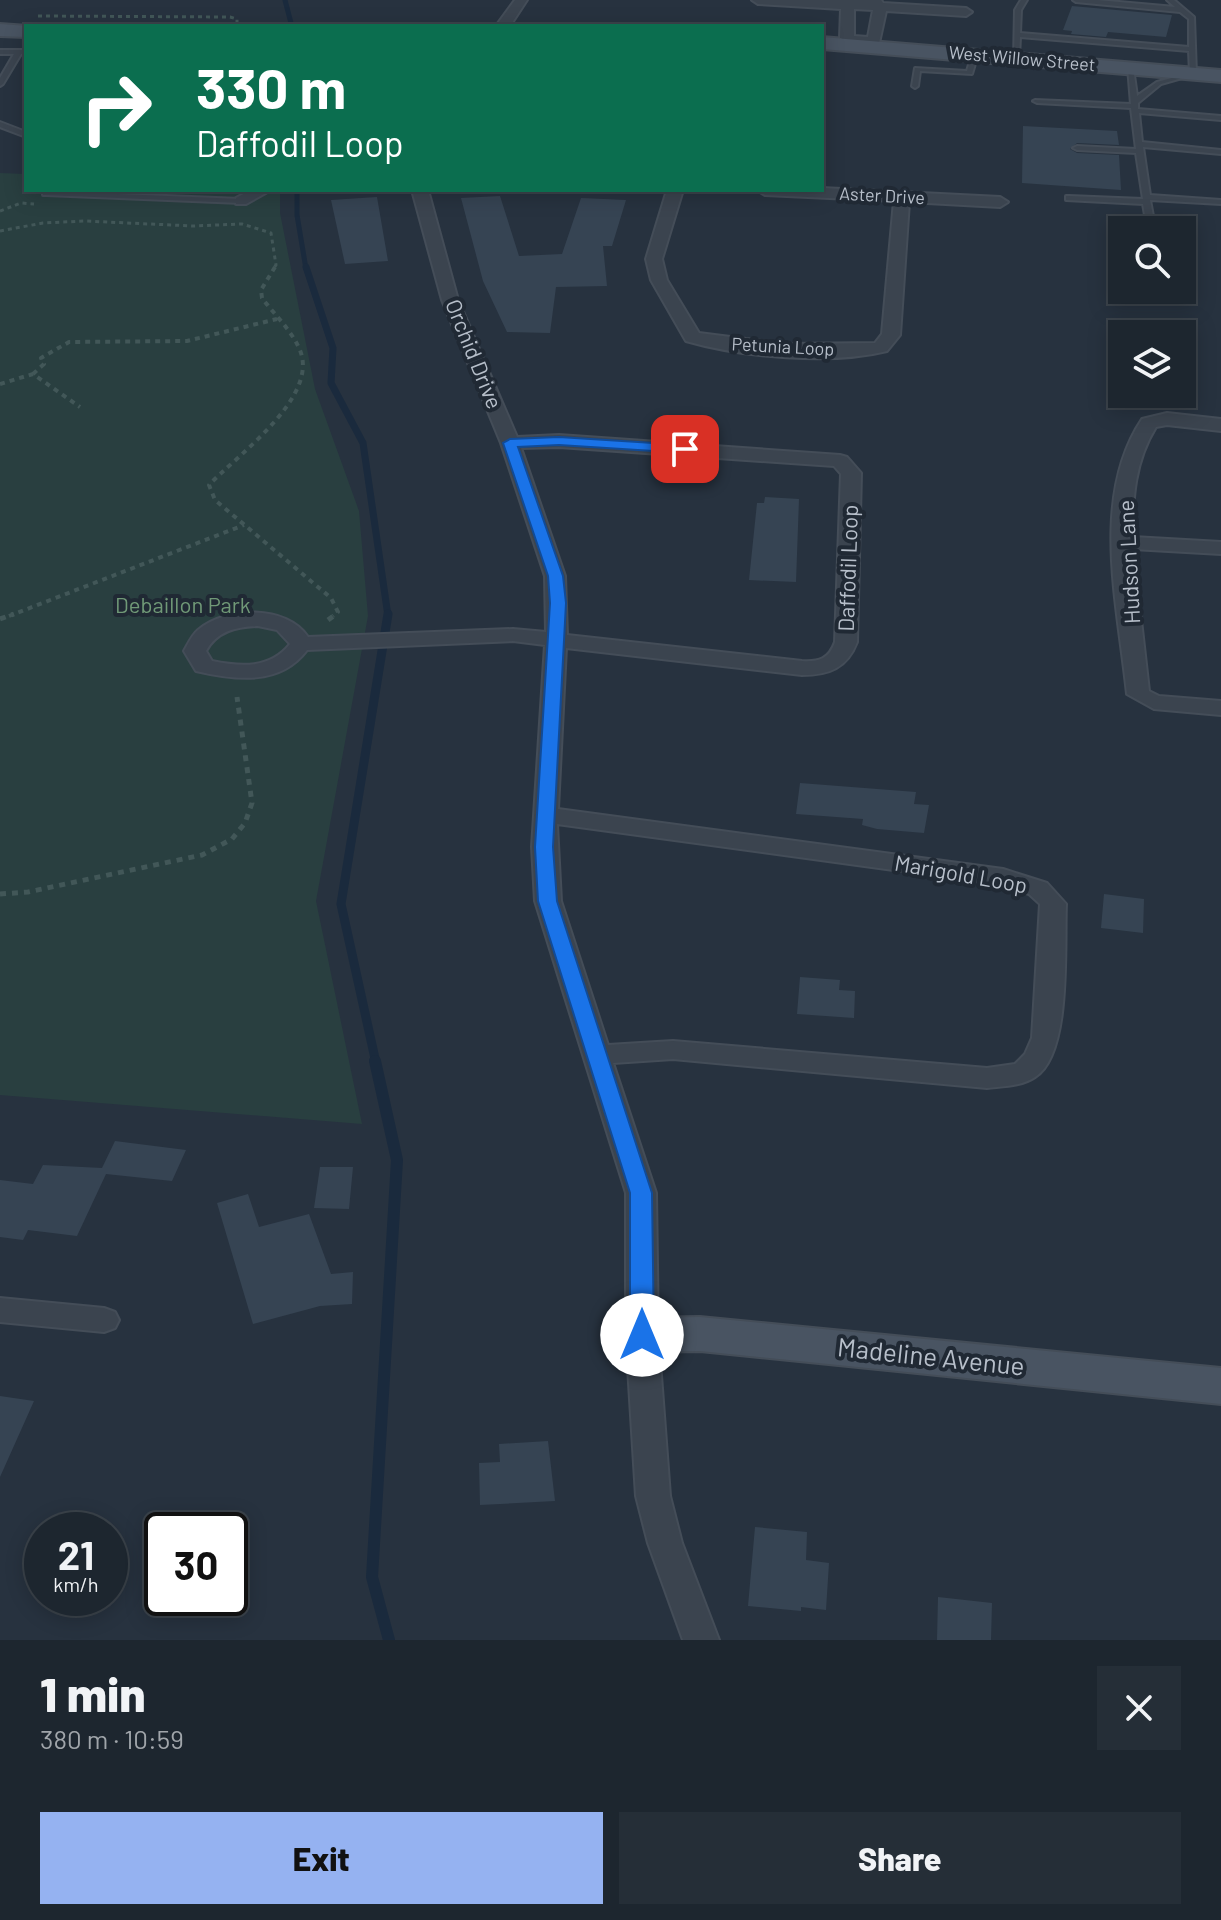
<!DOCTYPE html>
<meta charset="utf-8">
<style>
:root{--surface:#1d262f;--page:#252e37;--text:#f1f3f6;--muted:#a0a5aa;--line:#3b434b;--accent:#95b2f1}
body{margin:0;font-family:Barlow,sans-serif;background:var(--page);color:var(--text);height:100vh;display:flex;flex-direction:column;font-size:30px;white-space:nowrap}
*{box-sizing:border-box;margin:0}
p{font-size:26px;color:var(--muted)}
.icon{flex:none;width:44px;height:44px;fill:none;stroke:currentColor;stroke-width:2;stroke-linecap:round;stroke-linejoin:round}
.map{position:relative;height:1640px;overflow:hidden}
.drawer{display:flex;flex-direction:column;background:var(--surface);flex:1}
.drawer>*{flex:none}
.guide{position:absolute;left:24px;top:24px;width:800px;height:168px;border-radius:0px;box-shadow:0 4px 20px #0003,0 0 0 2px var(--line);background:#0b6e4f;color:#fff;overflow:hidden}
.fabs{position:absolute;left:1108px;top:216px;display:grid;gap:16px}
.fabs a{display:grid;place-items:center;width:88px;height:88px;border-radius:0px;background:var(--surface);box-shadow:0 4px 20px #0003,0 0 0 2px var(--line);font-size:40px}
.speed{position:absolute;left:24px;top:1512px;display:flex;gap:16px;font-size:40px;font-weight:700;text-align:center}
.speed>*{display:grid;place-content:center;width:104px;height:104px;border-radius:50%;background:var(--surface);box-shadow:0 4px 20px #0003,0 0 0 2px var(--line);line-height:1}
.speed small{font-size:20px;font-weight:400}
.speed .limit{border:4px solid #111;border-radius:12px;background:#fff;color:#111}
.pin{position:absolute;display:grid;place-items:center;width:68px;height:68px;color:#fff;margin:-34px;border-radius:16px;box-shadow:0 4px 12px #0006}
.me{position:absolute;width:88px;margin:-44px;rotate:0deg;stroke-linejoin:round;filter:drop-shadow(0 0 6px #0008)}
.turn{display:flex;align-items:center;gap:28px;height:168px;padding:0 40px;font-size:36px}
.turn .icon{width:104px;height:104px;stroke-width:2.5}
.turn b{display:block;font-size:56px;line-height:68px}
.round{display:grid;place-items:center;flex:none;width:84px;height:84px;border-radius:0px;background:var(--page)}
.headline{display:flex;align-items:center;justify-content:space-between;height:136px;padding:0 40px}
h1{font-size:48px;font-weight:800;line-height:60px}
.button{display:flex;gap:16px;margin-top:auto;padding:16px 40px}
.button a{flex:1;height:92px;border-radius:0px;background:var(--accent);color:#111;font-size:32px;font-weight:800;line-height:92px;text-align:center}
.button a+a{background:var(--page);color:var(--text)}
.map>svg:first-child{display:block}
.green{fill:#293f40}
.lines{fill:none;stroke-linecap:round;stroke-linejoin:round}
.stream-far3{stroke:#1a2a3d;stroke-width:5}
.stream-far2{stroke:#1a2a3d;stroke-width:7}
.stream-far1{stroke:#1a2a3d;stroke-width:9}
.stream{stroke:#1a2a3d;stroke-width:12}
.building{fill:#364453}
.lane-casing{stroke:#444d58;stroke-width:4}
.street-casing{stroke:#444d58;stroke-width:4}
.secondary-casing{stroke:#444d58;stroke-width:4}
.path-far2{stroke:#425758;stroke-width:3;stroke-dasharray:4 4;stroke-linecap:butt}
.path-far1{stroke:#425758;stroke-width:4;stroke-dasharray:5 5;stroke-linecap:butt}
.path{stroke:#425758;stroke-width:5;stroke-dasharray:6 6;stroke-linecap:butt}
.lane{fill:#3b444f;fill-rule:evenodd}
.street{fill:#3b444f;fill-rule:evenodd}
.secondary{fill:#495462;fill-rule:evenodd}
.route{fill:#1a73e8;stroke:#114b97;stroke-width:2}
.labels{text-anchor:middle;stroke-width:8;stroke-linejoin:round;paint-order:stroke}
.far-street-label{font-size:18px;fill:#b7bfca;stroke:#202934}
.street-label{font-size:22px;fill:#b7bfca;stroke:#202934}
.park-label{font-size:22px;fill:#709977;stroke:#202934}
.near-street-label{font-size:26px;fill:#b7bfca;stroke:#202934}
</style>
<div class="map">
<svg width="1221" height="1640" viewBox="0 0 1221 1640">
<rect width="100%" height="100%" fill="#27323f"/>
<path class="green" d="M 0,173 L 26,174 L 26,190 L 280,190 L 280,213 L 315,389 L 359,511 L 368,616 L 316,901 L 362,1124 L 0,1095 Z"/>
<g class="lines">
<path class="stream-far3" d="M 285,0 L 291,23
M 297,190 L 297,215 L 306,269"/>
<path class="stream-far2" d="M 306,267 L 333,348 L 331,383 L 363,443 L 388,616"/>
<path class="stream-far1" d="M 376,1063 L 341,904 L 388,614"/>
<path class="stream" d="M 375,1061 L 397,1160 L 372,1577 L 389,1640"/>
</g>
<path class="building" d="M 1072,6 L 1172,15 L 1166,37 L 1108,32 L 1106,37 L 1071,34 L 1072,31 L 1063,30 Z
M 1023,126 L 1117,131 L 1119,145 L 1077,143 L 1070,149 L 1077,153 L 1119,155 L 1121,190 L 1022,183 Z
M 500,196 L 519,256 L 562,254 L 581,198 L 626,200 L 612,246 L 603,246 L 607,286 L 556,287 L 550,333 L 507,332 L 483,281 L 461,198 Z
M 377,197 L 388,261 L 345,264 L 331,200 Z
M 765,497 L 799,499 L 796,582 L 749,580 L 757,503 L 764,503 Z
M 800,783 L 916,792 L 914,804 L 929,805 L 924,833 L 877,829 L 862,825 L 863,819 L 796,814 Z
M 1104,894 L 1144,899 L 1143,933 L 1101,928 Z
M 800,977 L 840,980 L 839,990 L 855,991 L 854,1018 L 797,1014 Z
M 115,1141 L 186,1150 L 172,1181 L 106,1174 L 77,1236 L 28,1230 L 23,1240 L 0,1237 L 0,1180 L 33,1184 L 43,1165 L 102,1168 Z
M 320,1167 L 353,1167 L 349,1209 L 314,1208 Z
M 248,1194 L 259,1227 L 309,1214 L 331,1274 L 353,1272 L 352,1304 L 320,1306 L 253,1324 L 217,1203 Z
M 0,1396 L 34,1401 L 0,1477 Z
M 548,1441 L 555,1501 L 480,1505 L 479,1463 L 500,1462 L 499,1444 Z
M 755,1527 L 807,1532 L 806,1560 L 829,1563 L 826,1610 L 801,1607 L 801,1611 L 748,1606 Z
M 938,1597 L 992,1603 L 991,1640 L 937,1640 Z"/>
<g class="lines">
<defs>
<path id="lane" d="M 1021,0 L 1027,0 L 1021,10 L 1020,33 L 1189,47 L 1189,19 L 1180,12 L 1076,2 L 1073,0 L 1097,0 L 1175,7 L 1167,0 L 1174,0 L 1194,17 L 1196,74 L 1161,84 L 1138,103 L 1138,109 L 1221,116 L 1221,120 L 1139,113 L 1142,142 L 1221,150 L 1221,154 L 1143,147 L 1150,195 L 1221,200 L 1221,204 L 1150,200 L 1154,221 L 1150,223 L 1146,221 L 1143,204 L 1066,200 L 1066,196 L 1069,196 L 1143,199 L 1136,153 L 1077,150 L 1073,148 L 1077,146 L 1136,149 L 1131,108 L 1037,103 L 1033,101 L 1035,100 L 1131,104 L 1128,67 L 1133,68 L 1137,96 L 1157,82 L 1190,73 L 1189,51 L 1020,37 L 1019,58 L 1014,59 L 1015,10 Z
M 0,50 L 26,50 L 26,54 L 21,54 L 3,84 L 0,86 L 0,78 L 14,54 L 0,54 Z
M 975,52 L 978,54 L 972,74 L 920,71 L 918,86 L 915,88 L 912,86 L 915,68 L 967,71 L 972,54 Z
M 0,122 L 26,132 L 26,137 L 0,127 Z
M 43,191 L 241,199 L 245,201 L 241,203 L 46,195 L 43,195 Z"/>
<path id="street" d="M 515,0 L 527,0 L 510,26 L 496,26 Z
M 752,0 L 881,0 L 883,3 L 966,8 L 972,12 L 966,16 L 886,11 L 879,43 L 861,46 L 840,38 L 841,9 L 758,4 ZM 854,9 L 873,10 L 868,37 L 854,36 Z
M 822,188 L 1000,197 L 1008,202 L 1000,207 L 909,202 L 900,335 L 887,351 C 831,365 741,357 686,341 L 651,280 L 646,259 L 667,190 L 683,190 L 662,259 L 667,280 L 699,333 L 786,344 L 875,343 L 882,334 L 894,201 L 765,195 L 757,190 Z
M 251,190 L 271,190 L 246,204 L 236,204 L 236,198 Z
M 412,190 L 428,190 L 458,300 L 517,437 L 559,435 L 840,455 L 847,457 L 861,473 L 857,642 C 847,668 829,675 802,675 L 566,648 L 558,809 L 1003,869 L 1047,883 L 1066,904 C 1064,945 1072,1054 1035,1077 C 1022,1086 1003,1086 987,1088 L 673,1059 L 613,1063 L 656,1193 L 658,1335 L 670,1496 L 682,1543 L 719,1640 L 683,1640 L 648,1543 L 636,1496 L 626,1335 L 626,1193 L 535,901 L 532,847 L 545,645 L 513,641 L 307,650 C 280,686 235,680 196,671 L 184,651 C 188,644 192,635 198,630 C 226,606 287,605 308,637 L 513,629 L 546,632 L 545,576 L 501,443 L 442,300 ZM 559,447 L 834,466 L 841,474 L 835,642 C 829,659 819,662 802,661 L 567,635 L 565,576 L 521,448 ZM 258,626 L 277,630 L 290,644 C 270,669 241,667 212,661 L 206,651 C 217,631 236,627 258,626 ZM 557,824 L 1003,885 L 1029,894 L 1040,904 L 1032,1038 L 1025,1054 L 1015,1064 L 987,1068 L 673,1041 L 608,1045 L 561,901 Z
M 1167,413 L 1221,419 L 1221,431 L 1167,425 L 1156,427 C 1135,461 1132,498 1133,537 L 1221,542 L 1221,554 L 1133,549 L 1149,691 L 1159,696 L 1221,701 L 1221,715 L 1154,709 L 1127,694 C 1118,606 1090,497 1142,419 Z
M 0,1298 L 104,1308 L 115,1312 L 119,1320 L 115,1328 L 104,1332 L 0,1322 Z"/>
<path id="secondary" d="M 0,24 L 28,26 L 26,37 L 0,36 Z
M 822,37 L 1221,70 L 1221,82 L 822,49 Z
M 700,1317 L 1221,1368 L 1221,1404 L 700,1351 L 642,1352 L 626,1347 L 620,1335 L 626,1323 L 642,1318 Z"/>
</defs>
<use href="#lane" class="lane-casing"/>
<use href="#street" class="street-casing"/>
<use href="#secondary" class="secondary-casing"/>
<path class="path-far2" d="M 38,16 L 230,17 L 237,19 L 237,26
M 0,211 L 21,203 L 34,204
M 0,231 L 43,223 L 85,221 L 193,226 L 242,224 L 271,233 L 276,265 L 273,269"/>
<path class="path-far1" d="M 275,267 L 261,290 L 262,298 C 274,314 291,330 299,348 C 322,396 237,455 209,485 L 215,500 L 331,598 L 338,612 L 333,616
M 33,374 L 44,364 L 41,358 L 69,342 L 187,341 L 277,319
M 0,384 L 33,374 L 80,407
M 9,616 L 244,525"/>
<path class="path" d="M 0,619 L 14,614
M 328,620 L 336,614
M 0,894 L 28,892 L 202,855 L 232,839 L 245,823 L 252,803 L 237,697"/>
<use href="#lane" class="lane"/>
<use href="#street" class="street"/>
<use href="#secondary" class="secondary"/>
</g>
<path class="route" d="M 559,437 L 685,445 L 692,449 L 685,453 L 559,445 L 518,447 L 563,576 L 566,603 L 553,847 L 557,901 L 652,1193 L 654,1335 L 650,1342 L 633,1342 L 630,1335 L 630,1193 L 538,901 L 535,847 L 550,603 L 548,576 L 503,443 L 510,439 Z"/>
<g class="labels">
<g class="far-street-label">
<text transform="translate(1022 59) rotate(5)" y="6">West Willow Street</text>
<text transform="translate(882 196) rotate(3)" y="6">Aster Drive</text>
<text transform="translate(783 347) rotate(3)" y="6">Petunia Loop</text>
</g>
<g class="street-label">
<text transform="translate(474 354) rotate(68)" y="8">Orchid Drive</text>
<text transform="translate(1129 562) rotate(-93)" y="8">Hudson Lane</text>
<text transform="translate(848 568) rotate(-88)" y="8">Daffodil Loop</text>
<text transform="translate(961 874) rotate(10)" y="8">Marigold Loop</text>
</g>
<g class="park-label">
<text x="183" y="613">Debaillon Park</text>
</g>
<g class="near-street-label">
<text transform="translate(931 1357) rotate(6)" y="9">Madeline Avenue</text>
</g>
</g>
</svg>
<div class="fabs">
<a><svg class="icon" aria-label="search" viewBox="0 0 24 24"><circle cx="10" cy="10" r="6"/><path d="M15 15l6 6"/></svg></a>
<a><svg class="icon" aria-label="layers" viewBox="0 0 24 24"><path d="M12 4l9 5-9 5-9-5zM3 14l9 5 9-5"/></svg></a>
</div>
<div class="speed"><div>21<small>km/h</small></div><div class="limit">30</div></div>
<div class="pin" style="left:685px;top:449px;background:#d93025"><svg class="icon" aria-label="arrive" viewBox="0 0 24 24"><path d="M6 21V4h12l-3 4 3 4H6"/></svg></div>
<svg class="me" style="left:642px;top:1335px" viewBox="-20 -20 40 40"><circle r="19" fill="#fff"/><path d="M0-13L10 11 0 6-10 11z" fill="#1a73e8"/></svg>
<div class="guide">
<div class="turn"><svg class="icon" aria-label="right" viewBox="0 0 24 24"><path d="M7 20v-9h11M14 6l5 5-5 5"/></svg><div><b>330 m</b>Daffodil Loop</div></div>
</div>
</div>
<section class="drawer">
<div class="headline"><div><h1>1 min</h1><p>380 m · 10:59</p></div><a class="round"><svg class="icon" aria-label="close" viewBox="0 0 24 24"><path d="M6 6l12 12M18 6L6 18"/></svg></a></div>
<div class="button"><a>Exit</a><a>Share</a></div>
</section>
